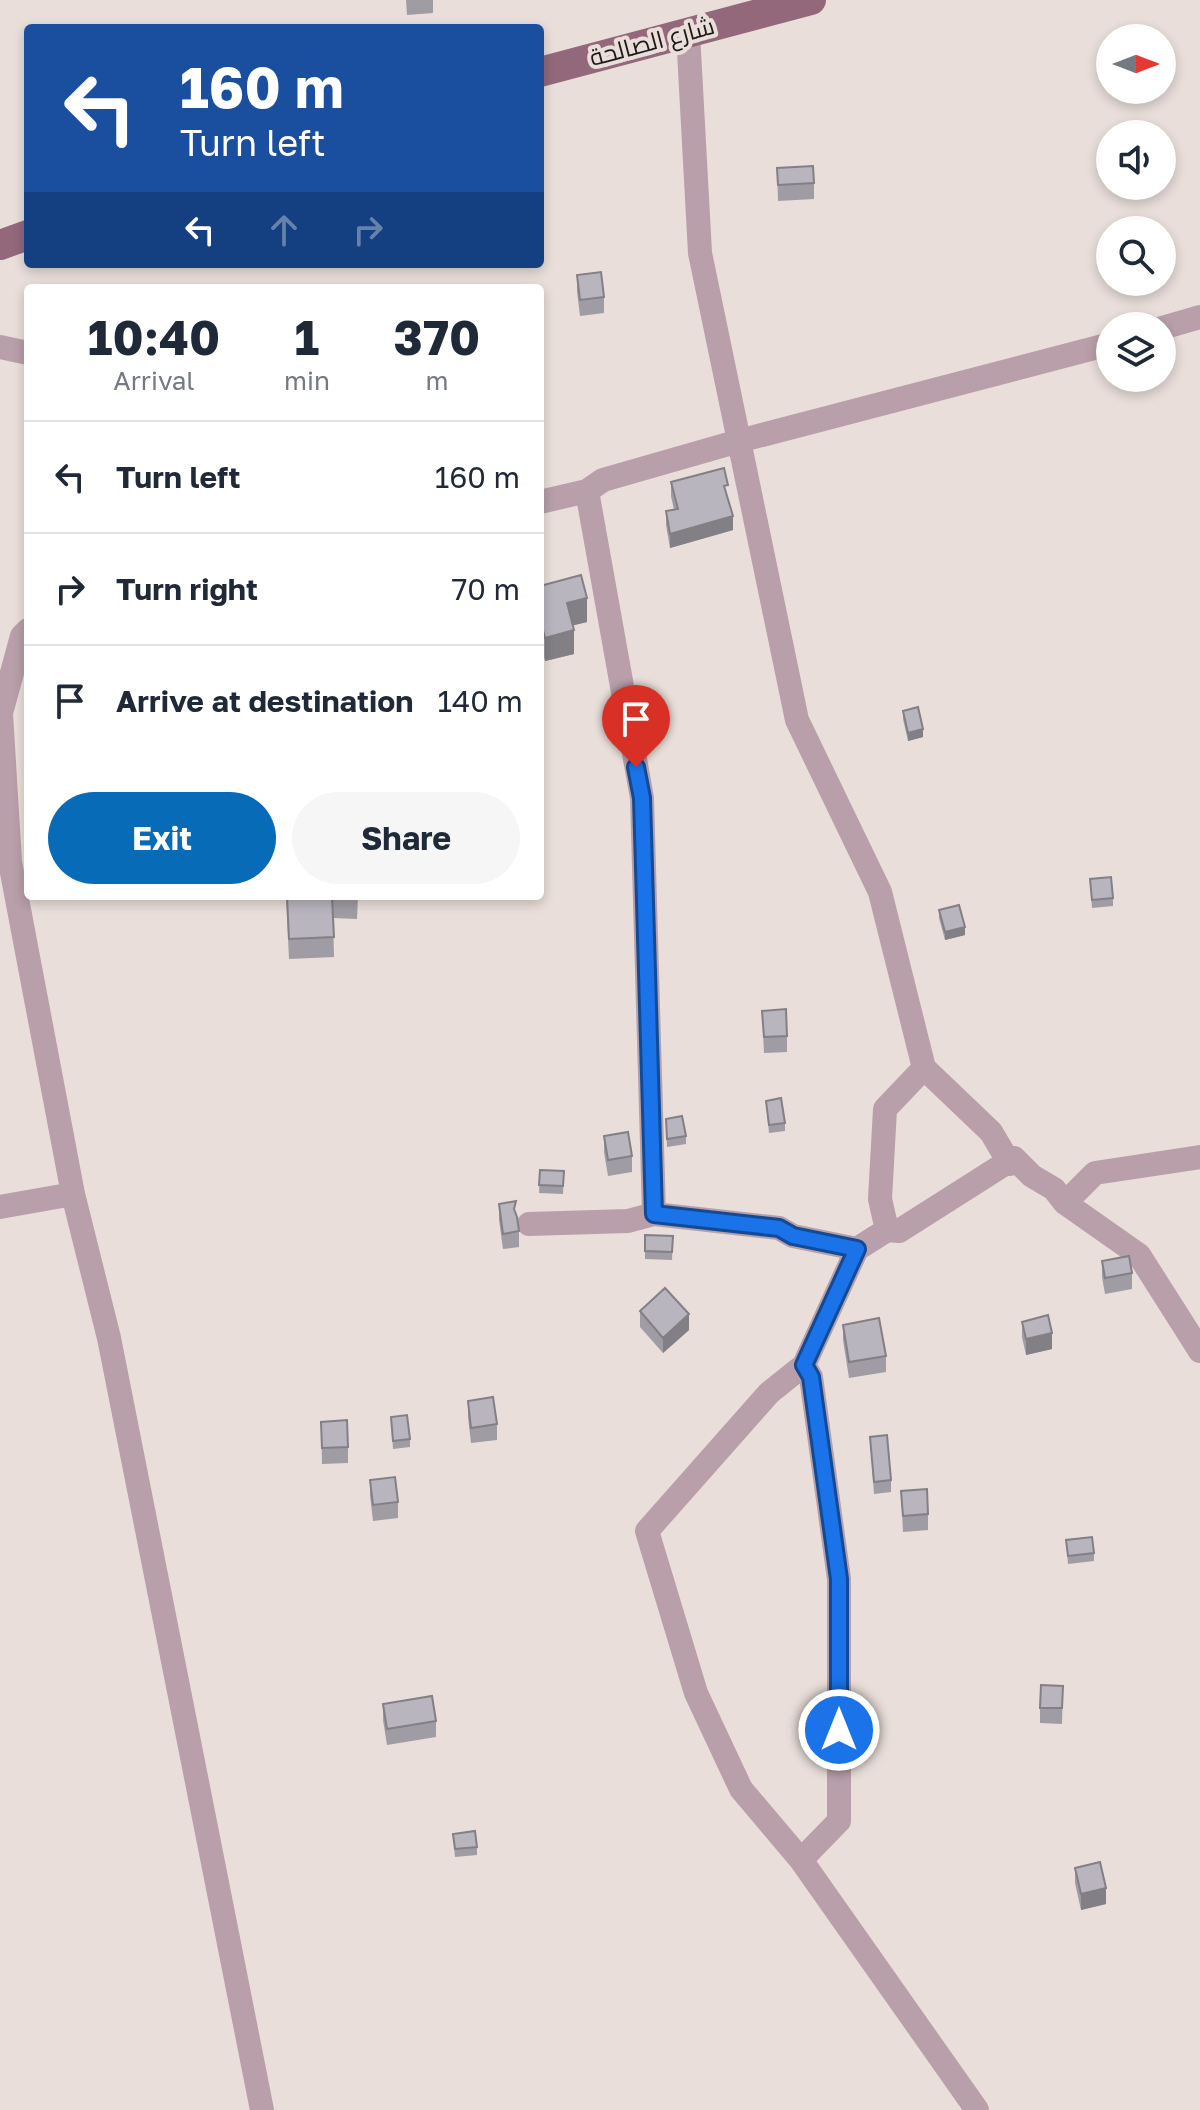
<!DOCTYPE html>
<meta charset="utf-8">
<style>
:root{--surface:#fff;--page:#f6f6f7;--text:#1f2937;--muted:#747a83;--line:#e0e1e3;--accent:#086bb7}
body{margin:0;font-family:"Golos Text",Cairo,sans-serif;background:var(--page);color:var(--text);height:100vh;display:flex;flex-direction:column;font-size:30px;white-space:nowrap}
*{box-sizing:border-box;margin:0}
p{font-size:26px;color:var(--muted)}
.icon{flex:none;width:44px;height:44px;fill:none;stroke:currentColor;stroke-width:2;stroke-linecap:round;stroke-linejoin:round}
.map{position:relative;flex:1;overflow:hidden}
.sheet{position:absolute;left:24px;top:284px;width:520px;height:616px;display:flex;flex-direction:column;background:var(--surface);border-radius:8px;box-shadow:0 4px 12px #0003}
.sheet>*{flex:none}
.banner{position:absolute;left:24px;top:24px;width:520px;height:244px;border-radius:8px;box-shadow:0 4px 12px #0003;background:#1a4fa0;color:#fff;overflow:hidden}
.needle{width:52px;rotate:90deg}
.fabs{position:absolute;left:1096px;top:24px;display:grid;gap:16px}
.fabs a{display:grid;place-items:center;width:80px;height:80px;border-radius:50%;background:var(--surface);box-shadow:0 4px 12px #0003;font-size:40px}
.pin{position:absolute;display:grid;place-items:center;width:68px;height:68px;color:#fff;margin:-82px -34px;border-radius:50% 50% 50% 0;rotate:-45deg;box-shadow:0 0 8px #0007}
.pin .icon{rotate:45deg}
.me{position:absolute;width:88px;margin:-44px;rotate:0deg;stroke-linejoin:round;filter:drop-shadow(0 0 6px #0008)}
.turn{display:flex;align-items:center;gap:28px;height:168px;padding:0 24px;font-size:36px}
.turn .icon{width:104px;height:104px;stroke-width:2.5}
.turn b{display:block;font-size:56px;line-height:68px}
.lanes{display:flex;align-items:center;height:76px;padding:0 24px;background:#0003;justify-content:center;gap:40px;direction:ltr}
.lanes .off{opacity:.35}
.eta{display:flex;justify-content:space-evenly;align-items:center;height:136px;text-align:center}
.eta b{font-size:48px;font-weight:700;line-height:56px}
.primary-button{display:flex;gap:16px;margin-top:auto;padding:16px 24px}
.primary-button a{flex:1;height:92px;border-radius:48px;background:var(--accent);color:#fff;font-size:32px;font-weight:700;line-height:92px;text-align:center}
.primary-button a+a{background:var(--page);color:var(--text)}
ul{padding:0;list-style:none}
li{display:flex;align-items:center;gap:24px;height:112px;padding:0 24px;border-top:2px solid var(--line)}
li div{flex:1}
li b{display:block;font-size:30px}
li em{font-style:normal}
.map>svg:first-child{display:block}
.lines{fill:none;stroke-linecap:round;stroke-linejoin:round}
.minor{stroke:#b89fa9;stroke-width:24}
.major{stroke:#93687b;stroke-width:30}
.wall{fill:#9f9ca3}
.shaded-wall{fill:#827f85}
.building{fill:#b9b5be;stroke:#827f85;stroke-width:2}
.route-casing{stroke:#114b97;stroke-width:20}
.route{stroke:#1a73e8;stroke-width:14}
.labels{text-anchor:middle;stroke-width:8;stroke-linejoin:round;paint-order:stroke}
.street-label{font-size:24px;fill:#1c1917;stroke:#e9ded9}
</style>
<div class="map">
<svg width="1200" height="2110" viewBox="0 0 1200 2110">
<rect width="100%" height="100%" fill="#e9ded9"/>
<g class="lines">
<path class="minor" d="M 688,33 L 700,253 L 797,720 L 880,892 L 924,1068 L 991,1132 L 1010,1164 L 1014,1158 L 1032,1176 L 1054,1189 L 1065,1203 L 1139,1255 L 1200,1351
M 1162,328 L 1200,317
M 0,347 L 28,353
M 587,491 L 642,798 L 654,1214
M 540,502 L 587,491 L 603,480 L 739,441 L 1110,344
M 28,630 L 22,636 L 1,713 L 10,862 L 73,1194 L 109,1338 L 262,2110
M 1065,1203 L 1095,1173 L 1200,1157
M 0,1207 L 73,1194
M 529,1224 L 628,1221 L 654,1214 L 779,1228 L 793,1236 L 857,1249
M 887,1230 L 880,1199 L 885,1109 L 924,1068
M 801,1860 L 839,1821 L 839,1579 L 811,1377 L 804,1365
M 977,2110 L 801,1860 L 741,1789 L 696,1693 L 647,1531 L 769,1393 L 804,1365 L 857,1249 L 887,1230 L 899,1231 L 1014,1158"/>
<path class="major" d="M 540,72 L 811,0
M 0,245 L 28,235"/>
</g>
<path class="wall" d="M 406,0 L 433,0 L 433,13 L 407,15 Z
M 777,168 L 814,183 L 814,199 L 778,201 Z
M 577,275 L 604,297 L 604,313 L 580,316 L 577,291 Z
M 671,482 L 728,499 L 733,530 L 670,548 L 666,525 L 666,511 L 674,510 L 671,496 Z
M 540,586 L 587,622 L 573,625 L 574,654 L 545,661 L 540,643 Z
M 903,711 L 923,737 L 908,741 L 903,719 Z
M 1090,879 L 1113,898 L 1113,906 L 1092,908 Z
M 286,896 L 358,896 L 357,919 L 333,918 L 334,957 L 289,959 Z
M 939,910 L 965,935 L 945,940 L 939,918 Z
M 762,1011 L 787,1036 L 787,1052 L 764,1053 Z
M 766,1101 L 785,1123 L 785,1131 L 769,1133 Z
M 666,1119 L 686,1136 L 686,1144 L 667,1147 Z
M 604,1136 L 632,1156 L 632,1172 L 608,1176 L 604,1152 Z
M 540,1170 L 564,1171 L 563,1194 L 539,1193 Z
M 499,1204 L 516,1213 L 519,1231 L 519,1247 L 503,1249 L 499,1220 Z
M 645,1235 L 673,1236 L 672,1260 L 645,1259 Z
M 1102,1261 L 1132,1273 L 1132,1289 L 1105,1294 L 1102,1277 Z
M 640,1311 L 689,1330 L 663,1353 L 640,1327 Z
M 1022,1322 L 1052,1349 L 1026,1355 L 1022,1337 Z
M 843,1325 L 886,1356 L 886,1372 L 849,1378 L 843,1340 Z
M 468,1401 L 497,1424 L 497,1440 L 471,1443 L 468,1417 Z
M 391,1417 L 410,1439 L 410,1447 L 393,1449 Z
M 321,1422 L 348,1447 L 348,1463 L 322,1464 Z
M 870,1437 L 891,1480 L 891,1492 L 874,1494 Z
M 370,1480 L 398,1502 L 398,1518 L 373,1521 L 370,1495 Z
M 901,1491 L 928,1514 L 928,1530 L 903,1532 Z
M 1066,1540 L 1094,1553 L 1094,1561 L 1068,1564 Z
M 1063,1686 L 1062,1724 L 1040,1723 L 1040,1708 Z
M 383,1704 L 436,1721 L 436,1737 L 387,1745 L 383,1720 Z
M 453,1834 L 477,1847 L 477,1855 L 455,1857 Z
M 1075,1868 L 1106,1904 L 1081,1910 L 1075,1883 Z"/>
<path class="shaded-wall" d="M 733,516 L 733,530 L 670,548 L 670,534 Z
M 587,598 L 587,622 L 567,627 L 567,603 Z
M 574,630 L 574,654 L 545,661 L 545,638 Z
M 923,729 L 923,737 L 908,741 L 908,733 Z
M 965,927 L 965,935 L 945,940 L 945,932 Z
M 689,1314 L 689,1330 L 663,1353 L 663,1338 Z
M 1052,1333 L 1052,1349 L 1026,1355 L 1026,1339 Z
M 1106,1888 L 1106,1904 L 1081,1910 L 1081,1894 Z"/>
<path class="building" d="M 813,166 L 814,183 L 778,185 L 777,168 Z
M 601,272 L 604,297 L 580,300 L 577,275 Z
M 724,468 L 728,485 L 724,486 L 733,516 L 670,534 L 666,511 L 678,509 L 671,482 Z
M 581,575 L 587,598 L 567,603 L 574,630 L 545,638 L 540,619 L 540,586 Z
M 918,707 L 923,729 L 908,733 L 903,711 Z
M 1111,877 L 1113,898 L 1092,900 L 1090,879 Z
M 287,896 L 357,896 L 357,899 L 332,898 L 334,937 L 289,939 Z
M 959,905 L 965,927 L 945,932 L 939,910 Z
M 786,1009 L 787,1036 L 764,1037 L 762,1011 Z
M 781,1098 L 785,1123 L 769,1125 L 766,1101 Z
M 682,1116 L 686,1136 L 667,1139 L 666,1119 Z
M 628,1132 L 632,1156 L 608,1160 L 604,1136 Z
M 540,1170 L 564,1171 L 563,1186 L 539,1185 Z
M 516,1201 L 514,1209 L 517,1217 L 519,1231 L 503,1234 L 499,1204 Z
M 645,1235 L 673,1236 L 672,1252 L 645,1251 Z
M 1129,1256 L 1132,1273 L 1105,1278 L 1102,1261 Z
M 665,1288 L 689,1314 L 663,1338 L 640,1311 Z
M 1048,1315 L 1052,1333 L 1026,1339 L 1022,1322 Z
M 879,1318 L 886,1356 L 849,1362 L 843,1325 Z
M 493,1397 L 497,1424 L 471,1428 L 468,1401 Z
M 407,1415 L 410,1439 L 393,1441 L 391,1417 Z
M 347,1420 L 348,1447 L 322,1448 L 321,1422 Z
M 887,1435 L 891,1480 L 874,1482 L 870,1437 Z
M 395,1477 L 398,1502 L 373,1505 L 370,1480 Z
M 927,1489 L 928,1514 L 903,1516 L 901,1491 Z
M 1092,1537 L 1094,1553 L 1068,1556 L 1066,1540 Z
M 1041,1685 L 1063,1686 L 1062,1708 L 1040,1708 Z
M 432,1696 L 436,1721 L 387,1729 L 383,1704 Z
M 475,1831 L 477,1847 L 455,1849 L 453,1834 Z
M 1100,1862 L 1106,1888 L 1081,1894 L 1075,1868 Z"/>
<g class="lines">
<defs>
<path id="route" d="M 636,767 L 642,798 L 654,1214 L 779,1228 L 793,1236 L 857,1249 L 804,1365 L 811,1377 L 839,1579 L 839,1730"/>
</defs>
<use href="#route" class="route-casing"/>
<use href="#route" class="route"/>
</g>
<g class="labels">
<g class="street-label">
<text transform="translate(652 42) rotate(-15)" y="8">شارع الصالحة</text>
</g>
</g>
</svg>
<div class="fabs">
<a><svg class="needle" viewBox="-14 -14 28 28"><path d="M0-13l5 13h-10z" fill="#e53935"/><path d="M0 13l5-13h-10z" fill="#747a83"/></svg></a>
<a><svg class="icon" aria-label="sound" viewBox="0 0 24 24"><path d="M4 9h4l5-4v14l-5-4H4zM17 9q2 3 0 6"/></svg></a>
<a><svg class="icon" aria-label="search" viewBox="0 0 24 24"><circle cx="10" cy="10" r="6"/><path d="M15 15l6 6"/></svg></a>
<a><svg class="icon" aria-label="layers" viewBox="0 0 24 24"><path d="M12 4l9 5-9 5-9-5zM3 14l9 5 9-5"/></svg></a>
</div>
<div class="pin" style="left:636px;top:767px;background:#d93025"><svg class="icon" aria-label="arrive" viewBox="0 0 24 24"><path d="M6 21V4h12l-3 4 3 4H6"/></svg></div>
<svg class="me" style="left:839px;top:1730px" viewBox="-20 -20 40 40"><circle r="17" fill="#1a73e8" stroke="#fff" stroke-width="3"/><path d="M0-11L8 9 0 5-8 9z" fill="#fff"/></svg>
<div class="banner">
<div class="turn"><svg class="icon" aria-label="left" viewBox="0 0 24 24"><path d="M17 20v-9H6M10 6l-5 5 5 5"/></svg><div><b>160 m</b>Turn left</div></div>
<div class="lanes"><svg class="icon" aria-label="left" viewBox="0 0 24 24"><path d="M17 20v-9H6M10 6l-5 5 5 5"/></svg><svg class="icon off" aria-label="ahead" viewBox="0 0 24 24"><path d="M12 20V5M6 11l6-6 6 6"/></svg><svg class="icon off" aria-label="right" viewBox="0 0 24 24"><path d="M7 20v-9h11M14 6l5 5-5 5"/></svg></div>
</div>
<section class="sheet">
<div class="eta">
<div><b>10:40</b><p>Arrival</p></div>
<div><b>1</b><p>min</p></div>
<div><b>370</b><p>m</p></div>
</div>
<ul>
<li><svg class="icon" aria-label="left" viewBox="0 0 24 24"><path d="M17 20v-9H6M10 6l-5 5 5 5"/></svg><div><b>Turn left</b></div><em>160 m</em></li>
<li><svg class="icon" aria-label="right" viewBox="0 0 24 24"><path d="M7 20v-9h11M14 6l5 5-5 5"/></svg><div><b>Turn right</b></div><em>70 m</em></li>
<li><svg class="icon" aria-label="arrive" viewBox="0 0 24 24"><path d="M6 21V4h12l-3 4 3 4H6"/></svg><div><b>Arrive at destination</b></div><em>140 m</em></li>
</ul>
<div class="primary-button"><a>Exit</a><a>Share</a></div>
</section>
</div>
